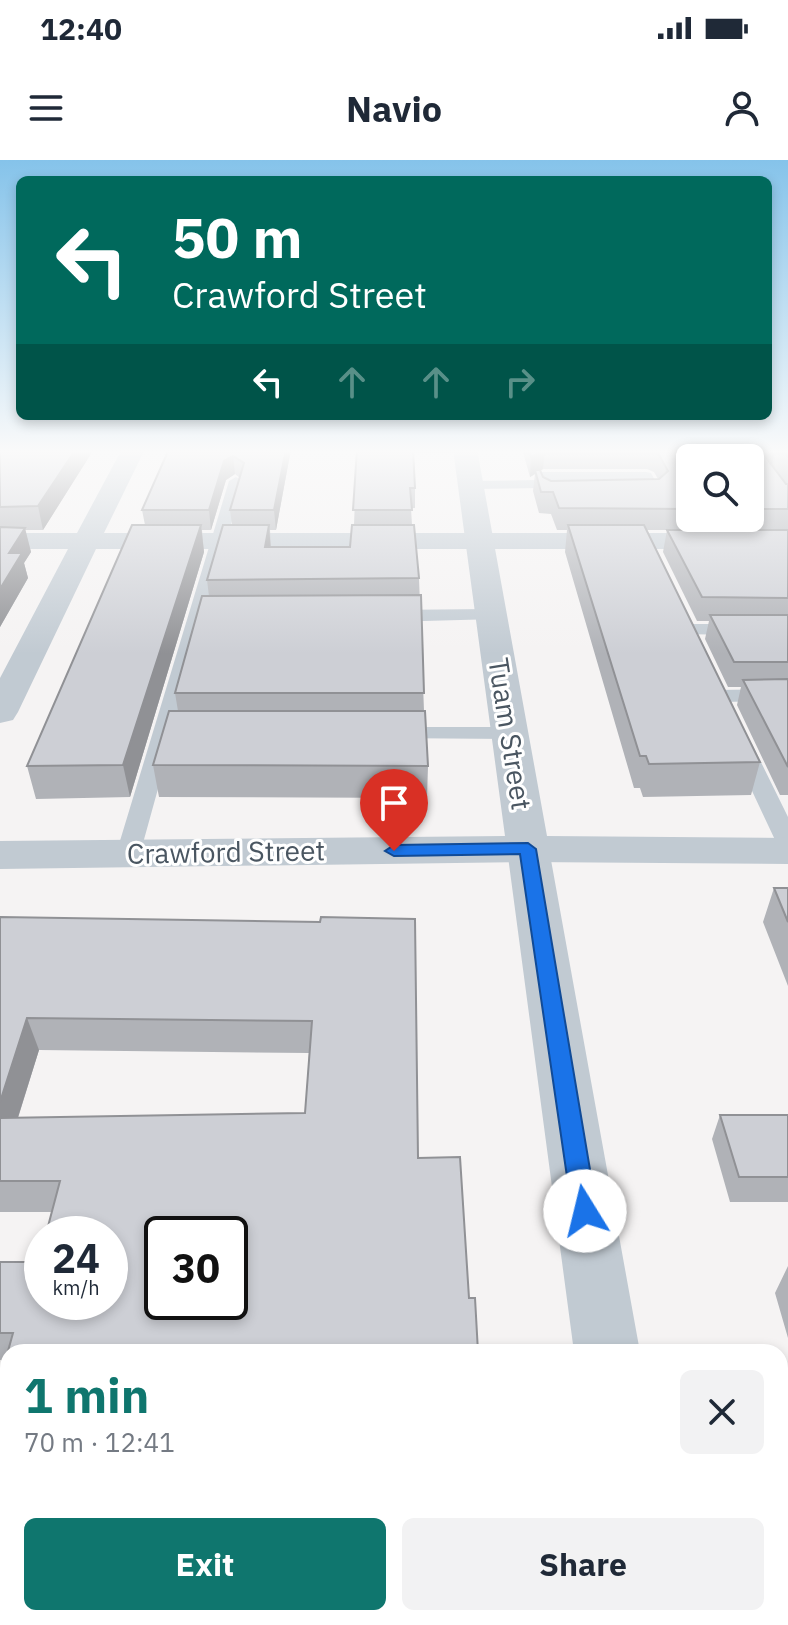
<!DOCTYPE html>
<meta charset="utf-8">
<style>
:root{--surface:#fff;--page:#f2f2f3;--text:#1f2937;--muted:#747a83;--accent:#0f766e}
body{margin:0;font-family:"IBM Plex Sans",sans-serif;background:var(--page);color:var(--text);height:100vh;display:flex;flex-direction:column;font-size:30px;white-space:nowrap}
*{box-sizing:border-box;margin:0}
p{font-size:26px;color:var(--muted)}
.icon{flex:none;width:44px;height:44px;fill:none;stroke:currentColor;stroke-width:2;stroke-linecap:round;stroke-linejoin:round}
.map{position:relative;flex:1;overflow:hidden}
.sheet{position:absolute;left:0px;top:1184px;width:788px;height:282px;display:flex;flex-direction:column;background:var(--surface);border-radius:24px 24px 0 0;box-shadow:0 4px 12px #0003}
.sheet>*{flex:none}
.guide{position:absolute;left:16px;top:16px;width:756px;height:244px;border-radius:12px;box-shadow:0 4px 12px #0003;background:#00695c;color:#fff;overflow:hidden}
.buttons{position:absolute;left:676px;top:284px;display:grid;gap:16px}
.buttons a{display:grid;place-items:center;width:88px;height:88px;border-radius:12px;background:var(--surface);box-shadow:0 4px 12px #0003;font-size:40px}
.speed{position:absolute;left:24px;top:1056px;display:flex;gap:16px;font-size:40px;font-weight:700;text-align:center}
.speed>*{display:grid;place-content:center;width:104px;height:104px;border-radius:50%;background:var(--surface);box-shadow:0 4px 12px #0003;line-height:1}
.speed small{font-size:20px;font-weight:400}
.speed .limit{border:4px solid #111;border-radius:12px;background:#fff;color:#111}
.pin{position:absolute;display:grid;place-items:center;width:68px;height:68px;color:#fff;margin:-82px -34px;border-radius:50% 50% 50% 0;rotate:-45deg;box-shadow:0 0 8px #0007}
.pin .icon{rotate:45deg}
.me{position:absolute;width:88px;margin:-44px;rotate:351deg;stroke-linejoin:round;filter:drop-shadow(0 0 6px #0008)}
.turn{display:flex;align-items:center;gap:28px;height:168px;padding:0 24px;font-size:36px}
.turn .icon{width:104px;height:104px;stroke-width:2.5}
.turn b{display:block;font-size:56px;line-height:68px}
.lanes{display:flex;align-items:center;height:76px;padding:0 24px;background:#0003;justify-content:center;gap:40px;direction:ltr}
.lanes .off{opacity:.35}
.round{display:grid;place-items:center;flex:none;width:84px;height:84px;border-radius:12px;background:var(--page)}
.headline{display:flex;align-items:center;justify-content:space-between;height:136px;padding:0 24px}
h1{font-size:48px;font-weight:700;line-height:60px;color:var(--accent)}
.action{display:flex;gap:16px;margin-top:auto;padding:16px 24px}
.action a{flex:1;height:92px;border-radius:12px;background:var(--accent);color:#fff;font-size:32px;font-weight:700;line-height:92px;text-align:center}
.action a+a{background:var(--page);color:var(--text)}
.status{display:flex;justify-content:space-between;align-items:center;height:56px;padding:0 40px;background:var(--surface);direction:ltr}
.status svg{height:22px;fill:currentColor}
header{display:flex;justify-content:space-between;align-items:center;height:104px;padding:0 24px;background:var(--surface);font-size:36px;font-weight:700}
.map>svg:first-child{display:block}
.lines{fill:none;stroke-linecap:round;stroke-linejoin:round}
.service{fill:#c1cad2;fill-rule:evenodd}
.minor{fill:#c1cad2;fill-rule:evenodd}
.tertiary{fill:#c1cad2;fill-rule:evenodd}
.wall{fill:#b0b2b7;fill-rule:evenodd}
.shaded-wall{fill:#909195}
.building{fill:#cdcfd5;stroke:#909195;stroke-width:2;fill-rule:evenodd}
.route{fill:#1a73e8;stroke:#114b97;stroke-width:2}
.labels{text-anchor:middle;stroke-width:6;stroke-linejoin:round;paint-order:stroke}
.street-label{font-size:28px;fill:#4a5661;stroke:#fff}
</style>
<div class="status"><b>12:40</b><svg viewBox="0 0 49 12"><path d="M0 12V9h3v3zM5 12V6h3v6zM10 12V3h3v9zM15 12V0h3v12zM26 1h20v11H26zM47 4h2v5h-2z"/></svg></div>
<header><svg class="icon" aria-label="menu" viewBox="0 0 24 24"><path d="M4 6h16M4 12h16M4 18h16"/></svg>Navio<svg class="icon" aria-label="person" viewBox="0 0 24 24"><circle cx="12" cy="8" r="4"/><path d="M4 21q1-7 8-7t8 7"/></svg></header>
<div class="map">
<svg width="788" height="1465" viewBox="0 0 788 1465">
<rect width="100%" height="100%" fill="#f5f3f3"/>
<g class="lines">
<path class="service" d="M 408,289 L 472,289 L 465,293 L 415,293 Z
M 543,312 L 646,312 L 651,313 L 662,333 L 655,337 L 549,339 L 544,337 L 540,328 L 471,329 L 464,325 L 471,321 L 537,320 L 538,313 ZM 552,320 L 641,320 L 645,329 L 555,329 Z
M 236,317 L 243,321 L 140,694 L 137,700 L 119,700 L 116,694 L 229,321 Z
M 491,449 L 500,455 L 497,459 L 387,462 L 378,456 L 387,450 Z
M 688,464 L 788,464 L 788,476 L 681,474 L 679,470 Z
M 788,529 L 788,541 L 719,542 L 709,536 L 719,530 Z
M 393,567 L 510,567 L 521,573 L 510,579 L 385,578 L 382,573 L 385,568 Z
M 741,577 L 752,584 L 788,657 L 788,690 L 779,688 L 776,682 L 730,584 Z"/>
<path class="minor" d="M 122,289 L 145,289 L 104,373 L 788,373 L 788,389 L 96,389 L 18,552 L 13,560 L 0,563 L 0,518 L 68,389 L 0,389 L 0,373 L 77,373 Z
M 528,676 L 543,680 L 549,689 L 640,1192 L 574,1192 L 507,689 L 513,680 Z
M 609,1458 L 687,1458 L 688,1465 L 610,1465 Z"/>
<path class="tertiary" d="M 453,289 L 477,289 L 547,676 L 788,678 L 788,704 L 528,702 L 0,709 L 0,681 L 505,676 Z"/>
</g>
<path class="wall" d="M 0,289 L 94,289 L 43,370 L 25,370 L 31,392 L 24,403 L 28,418 L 0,467 Z
M 169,289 L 291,289 L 276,370 L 270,370 L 271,387 L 350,387 L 354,365 L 357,289 L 415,328 L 415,348 L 411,348 L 412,365 L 419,418 L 424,551 L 428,606 L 427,638 L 159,637 L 153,605 L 178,551 L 175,533 L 209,436 L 207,420 L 232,365 L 230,350 L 240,318 L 235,314 L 226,320 L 211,370 L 202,370 L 204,392 L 130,637 L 36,639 L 27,606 L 145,365 L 142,350 Z
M 509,289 L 788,289 L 788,635 L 780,635 L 737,545 L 741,527 L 728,527 L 705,479 L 709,461 L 697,461 L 663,392 L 667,370 L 647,370 L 760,602 L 751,635 L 643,637 L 640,628 L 634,628 L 565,392 L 567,370 L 557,370 L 551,354 L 539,353 L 533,331 L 535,314 L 530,317 L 523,292 L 510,292 ZM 690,298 L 750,298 L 750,358 L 690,358 ZM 543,309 L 647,309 L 654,312 L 658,319 L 551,321 L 543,317 L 540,311 Z
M 774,728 L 788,728 L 788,826 L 763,762 Z
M 0,757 L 261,762 L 418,998 L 8,1192 L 5,1201 L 0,1200 L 0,1102 L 38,1102 L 52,1052 L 0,1052 ZM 39,890 L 309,893 L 305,953 L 18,958 Z
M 720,955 L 788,955 L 788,1042 L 730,1042 L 712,979 Z
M 788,1106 L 788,1178 L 775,1133 Z"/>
<path class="shaded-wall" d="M 76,289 L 94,289 L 43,370 L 38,346 Z
M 286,289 L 291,289 L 276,370 L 274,350 Z
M 545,289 L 543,309 L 536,313 L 535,310 L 535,314 L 530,317 L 531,297 Z
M 776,289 L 771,308 L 762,312 L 766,292 Z
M 233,296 L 235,314 L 226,320 L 211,370 L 209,350 L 224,301 Z
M 201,365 L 204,392 L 130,637 L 123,605 Z
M 269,365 L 271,392 L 265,387 Z
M 25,368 L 31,392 L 24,403 L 28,418 L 0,467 L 0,429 L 9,393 Z
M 27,858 L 39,890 L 8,989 L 0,971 L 0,942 Z"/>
<path class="building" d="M 0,289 L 76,289 L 38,346 L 0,347 Z
M 169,289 L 286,289 L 274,350 L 230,350 L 244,303 L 233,296 L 224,301 L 209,350 L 142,350 Z
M 357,289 L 413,289 L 415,328 L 410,328 L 412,350 L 353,350 Z
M 529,289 L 775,289 L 766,292 L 765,296 L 786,324 L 788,324 L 788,349 L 750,349 L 750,298 L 690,298 L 690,349 L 559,348 L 553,332 L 541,332 L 535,310 L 540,310 L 543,317 L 551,321 L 659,319 L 668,311 L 657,291 L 650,289 L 545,289 L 531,297 Z
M 777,289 L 788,289 L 788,297 L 786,294 Z
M 132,365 L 201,365 L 123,605 L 27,606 Z
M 223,365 L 269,365 L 265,387 L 350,387 L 352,365 L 414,365 L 419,418 L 207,420 Z
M 568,365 L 644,365 L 760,602 L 649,604 L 646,596 L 640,596 Z
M 0,367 L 25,368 L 9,393 L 22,393 L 0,429 Z
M 667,370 L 788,370 L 788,438 L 702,437 Z
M 421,435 L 424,533 L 175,533 L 202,436 Z
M 710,455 L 788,455 L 788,502 L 734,502 Z
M 788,519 L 788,607 L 743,520 Z
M 169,551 L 425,551 L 428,606 L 153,605 Z
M 774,728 L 788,728 L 788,762 Z
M 0,757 L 320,762 L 321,757 L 415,759 L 418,998 L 460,997 L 469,1138 L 475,1138 L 478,1192 L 8,1192 L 8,1458 L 463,1458 L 463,1465 L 0,1465 L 0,1220 L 13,1173 L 0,1173 L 0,1102 L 38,1102 L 42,1089 L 42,1142 L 110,1142 L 110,1074 L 46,1074 L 60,1021 L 0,1021 L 0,958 L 305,953 L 312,861 L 27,858 L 0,942 ZM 162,1074 L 230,1074 L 230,1142 L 162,1142 Z
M 720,955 L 788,955 L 788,1017 L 739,1017 Z"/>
<linearGradient id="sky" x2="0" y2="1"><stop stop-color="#85c3ea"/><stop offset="0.59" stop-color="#fafafa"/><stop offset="1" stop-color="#fafafa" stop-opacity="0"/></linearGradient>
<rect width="788" height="494" fill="url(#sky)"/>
<path class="route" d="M 528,683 L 536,689 L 597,1051 L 593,1059 L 585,1062 L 576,1059 L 572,1051 L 520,694 L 394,696 L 385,691 L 394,685 Z"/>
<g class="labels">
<g class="street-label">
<text transform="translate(510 574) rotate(81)" y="10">Tuam Street</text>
<text transform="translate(226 692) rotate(-1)" y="10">Crawford Street</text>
</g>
</g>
</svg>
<div class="buttons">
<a><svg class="icon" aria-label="search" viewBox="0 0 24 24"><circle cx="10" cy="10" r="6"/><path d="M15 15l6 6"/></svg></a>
</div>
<div class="speed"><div>24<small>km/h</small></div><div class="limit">30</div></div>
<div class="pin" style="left:394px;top:691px;background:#d93025"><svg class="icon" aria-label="arrive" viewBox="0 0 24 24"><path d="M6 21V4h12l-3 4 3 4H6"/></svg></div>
<svg class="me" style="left:585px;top:1051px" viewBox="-20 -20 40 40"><circle r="19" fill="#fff"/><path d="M0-13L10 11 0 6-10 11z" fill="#1a73e8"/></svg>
<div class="guide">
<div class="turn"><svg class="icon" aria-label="left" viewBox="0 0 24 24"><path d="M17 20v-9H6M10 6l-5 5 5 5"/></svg><div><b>50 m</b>Crawford Street</div></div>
<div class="lanes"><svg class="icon" aria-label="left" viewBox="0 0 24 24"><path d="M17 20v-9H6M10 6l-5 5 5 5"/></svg><svg class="icon off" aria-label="ahead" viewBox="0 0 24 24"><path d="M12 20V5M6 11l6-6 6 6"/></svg><svg class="icon off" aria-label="ahead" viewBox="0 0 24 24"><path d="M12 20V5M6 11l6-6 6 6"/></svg><svg class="icon off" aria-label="right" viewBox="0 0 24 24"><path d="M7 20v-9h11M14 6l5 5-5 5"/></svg></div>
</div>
<section class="sheet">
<div class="headline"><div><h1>1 min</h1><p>70 m · 12:41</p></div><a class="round"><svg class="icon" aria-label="close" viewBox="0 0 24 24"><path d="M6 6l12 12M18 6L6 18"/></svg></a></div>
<div class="action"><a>Exit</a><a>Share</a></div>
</section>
</div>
